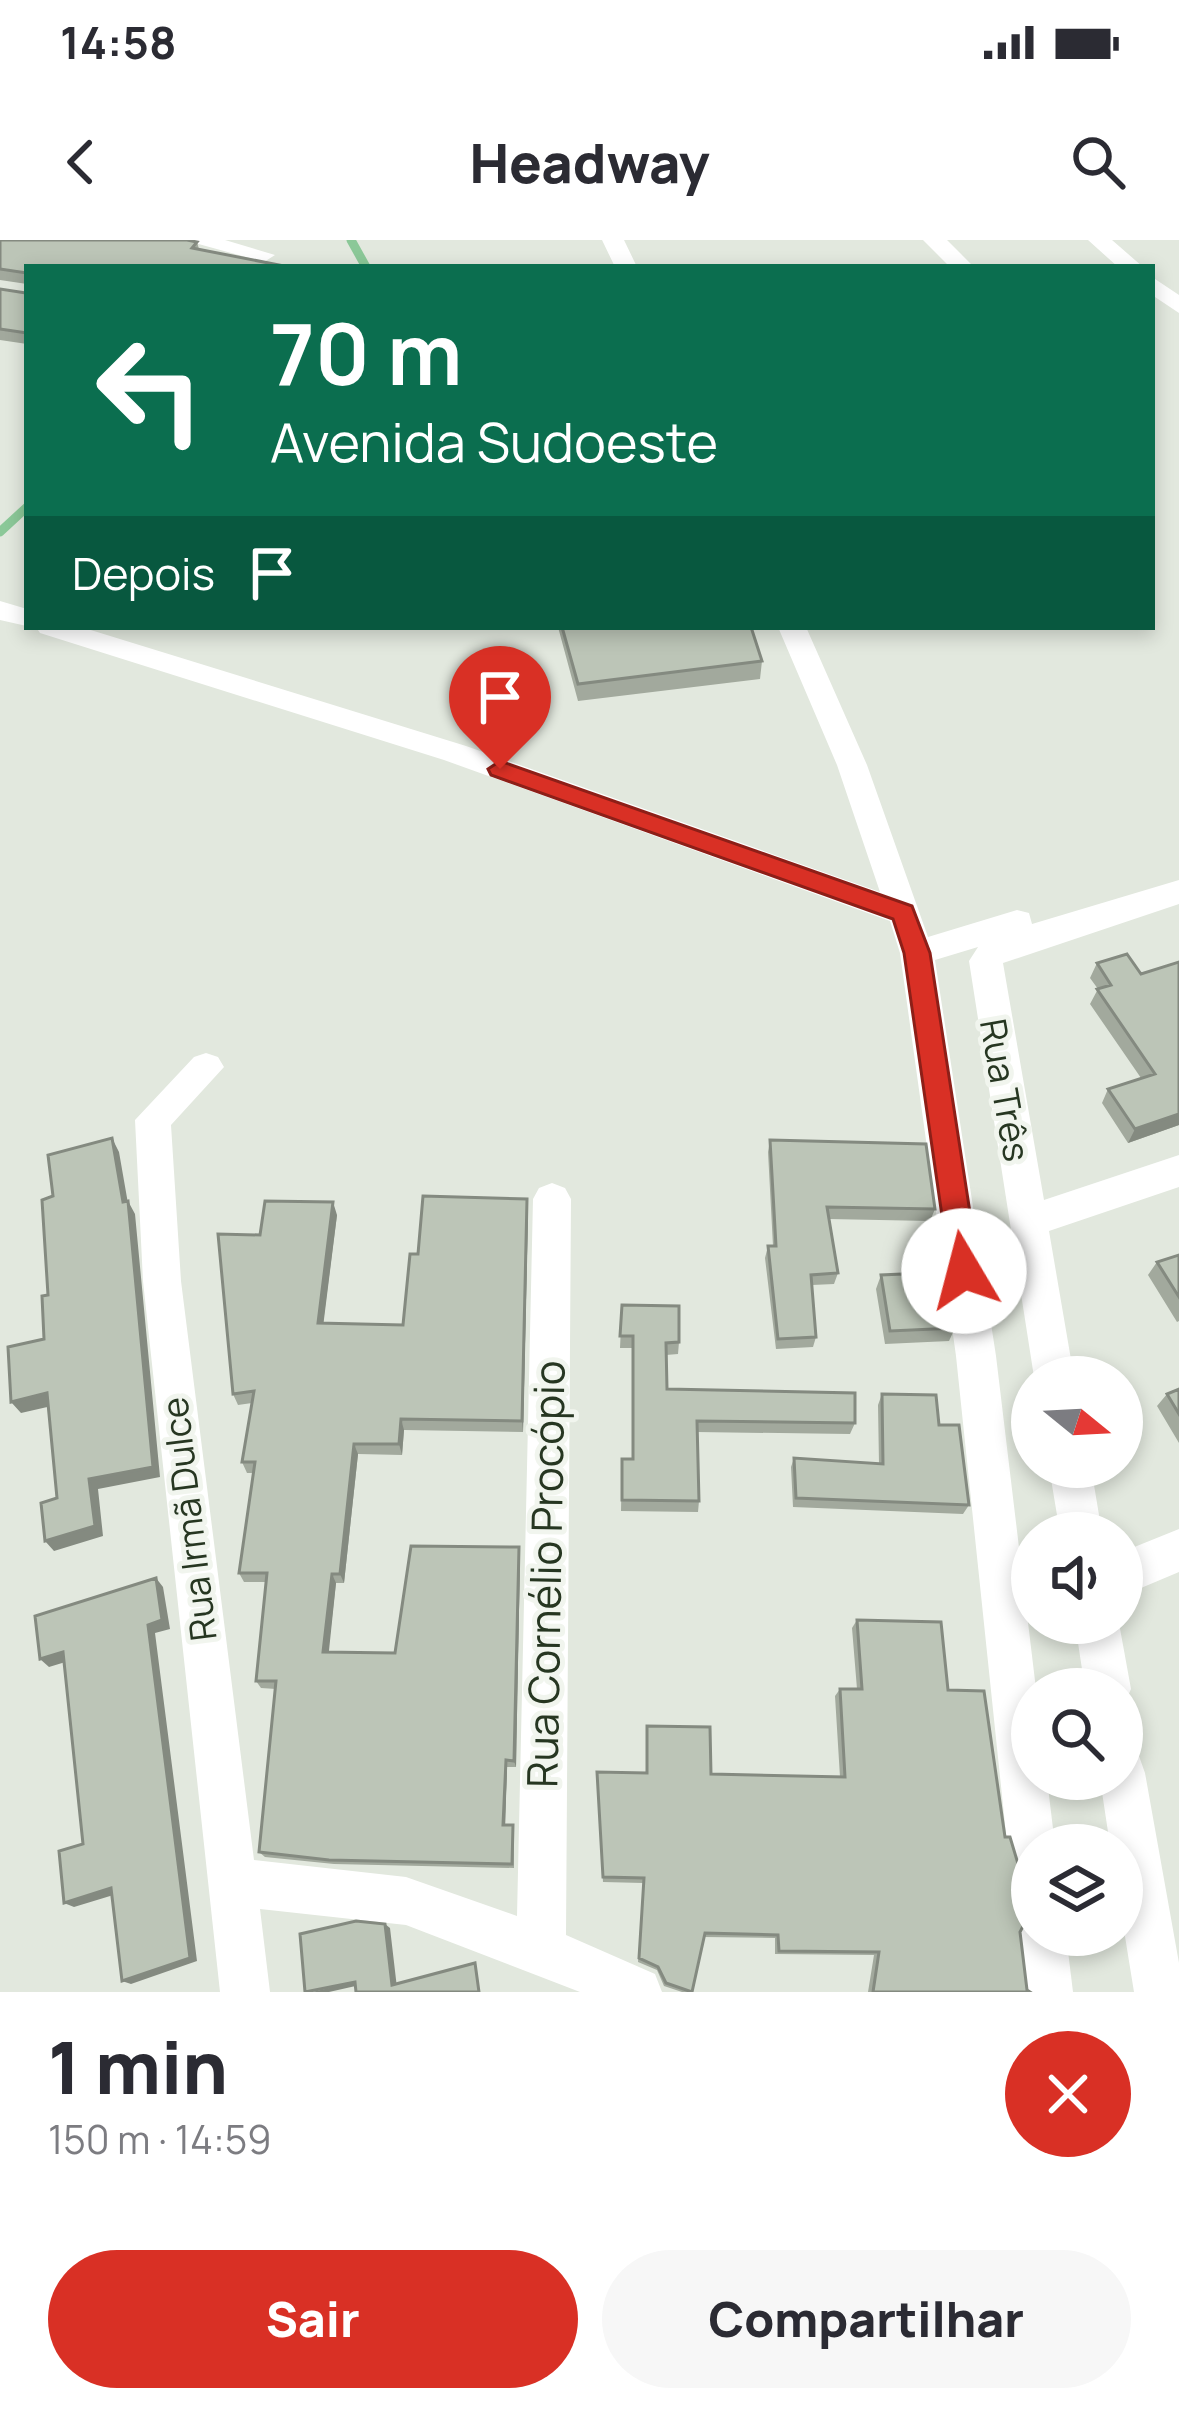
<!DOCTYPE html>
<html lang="pt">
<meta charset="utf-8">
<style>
:root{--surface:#fff;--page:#f7f7f7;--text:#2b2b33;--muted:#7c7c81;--accent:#d93025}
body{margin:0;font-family:Manrope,sans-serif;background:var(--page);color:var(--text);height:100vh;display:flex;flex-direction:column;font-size:45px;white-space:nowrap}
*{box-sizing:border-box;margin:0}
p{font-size:39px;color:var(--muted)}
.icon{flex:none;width:66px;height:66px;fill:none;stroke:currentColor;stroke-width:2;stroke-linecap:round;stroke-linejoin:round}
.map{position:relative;height:1752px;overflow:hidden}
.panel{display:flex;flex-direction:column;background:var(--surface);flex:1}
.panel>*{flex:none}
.top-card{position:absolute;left:24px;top:24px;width:1131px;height:366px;border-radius:0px;box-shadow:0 6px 18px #0003;background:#0b6e4f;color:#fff;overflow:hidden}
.needle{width:78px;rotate:108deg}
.tools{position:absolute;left:1011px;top:1116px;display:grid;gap:24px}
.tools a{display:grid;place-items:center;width:132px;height:132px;border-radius:50%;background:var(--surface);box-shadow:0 6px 18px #0003;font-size:60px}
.pin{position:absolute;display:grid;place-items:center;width:102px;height:102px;color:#fff;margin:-123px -51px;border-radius:50% 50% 50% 0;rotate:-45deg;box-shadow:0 0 12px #0007}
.pin .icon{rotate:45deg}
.me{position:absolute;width:132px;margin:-66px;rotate:352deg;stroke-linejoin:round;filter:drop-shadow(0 0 9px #0008)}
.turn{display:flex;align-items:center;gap:42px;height:252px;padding:0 48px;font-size:54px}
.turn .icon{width:156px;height:156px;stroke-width:2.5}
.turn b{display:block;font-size:84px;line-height:102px}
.then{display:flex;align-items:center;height:114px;padding:0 48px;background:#0003;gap:24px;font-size:45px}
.round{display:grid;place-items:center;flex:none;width:126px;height:126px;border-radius:63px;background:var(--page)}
.overview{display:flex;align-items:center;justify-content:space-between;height:204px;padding:0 48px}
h1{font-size:72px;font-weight:800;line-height:90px}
.button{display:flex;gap:24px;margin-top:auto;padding:24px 48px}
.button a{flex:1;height:138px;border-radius:72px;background:var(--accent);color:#fff;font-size:48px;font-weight:800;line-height:138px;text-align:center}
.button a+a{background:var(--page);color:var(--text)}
.status{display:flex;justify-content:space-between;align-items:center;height:84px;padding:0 60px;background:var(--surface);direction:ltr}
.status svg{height:33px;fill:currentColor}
header{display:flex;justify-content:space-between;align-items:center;height:156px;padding:0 48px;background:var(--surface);font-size:54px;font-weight:800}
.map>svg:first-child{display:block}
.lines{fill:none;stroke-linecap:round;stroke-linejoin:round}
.stream{stroke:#8bc898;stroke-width:9}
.minor{fill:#fff;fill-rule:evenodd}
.wall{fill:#a2a99d}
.shaded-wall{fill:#848a80}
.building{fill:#bcc5b7;stroke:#848a80;stroke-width:3}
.route{fill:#d93025;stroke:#8d1f18;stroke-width:3}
.labels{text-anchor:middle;stroke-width:10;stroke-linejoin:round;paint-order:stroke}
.street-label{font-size:36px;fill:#263621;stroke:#f1f5ee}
.near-street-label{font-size:42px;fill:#263621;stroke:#f1f5ee}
</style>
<div class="status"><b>14:58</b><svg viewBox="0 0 49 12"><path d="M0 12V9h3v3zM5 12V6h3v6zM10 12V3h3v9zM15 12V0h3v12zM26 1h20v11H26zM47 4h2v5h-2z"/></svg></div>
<header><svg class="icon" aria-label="back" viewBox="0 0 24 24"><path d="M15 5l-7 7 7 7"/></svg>Headway<svg class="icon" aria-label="search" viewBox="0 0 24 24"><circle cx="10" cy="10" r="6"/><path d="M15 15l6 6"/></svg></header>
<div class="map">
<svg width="1179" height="1752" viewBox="0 0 1179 1752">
<rect width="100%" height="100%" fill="#e2e8de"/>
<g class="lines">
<path class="stream" d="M 351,0 L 366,27
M 0,292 L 27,267"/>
<path class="minor" d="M 184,0 L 225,0 L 275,15 L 264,22 Z
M 602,0 L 624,0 L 637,27 L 615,27 Z
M 923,0 L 947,0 L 974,27 L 950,27 Z
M 1088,0 L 1112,0 L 1143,27 L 1118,27 Z
M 1152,37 L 1179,55 L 1179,73 L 1152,55 Z
M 0,361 L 27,369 L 31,387 L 0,380 Z
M 36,387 L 81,387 L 466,506 L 880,652 L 837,525 L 778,387 L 806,387 L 867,525 L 928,697 L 1017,670 L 1029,673 L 1032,684 L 1179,640 L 1179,664 L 1003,723 L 1044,960 L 1179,915 L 1179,947 L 1049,991 L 1074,1137 L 1034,1137 L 969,721 L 978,707 L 935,720 L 996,1116 L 1036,1449 L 1032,1539 L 1047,1539 L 1055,1605 L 1032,1605 L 1032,1637 L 1015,1630 L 1008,1613 L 956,1116 L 900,713 L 890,681 L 444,520 L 40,393 Z
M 206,813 L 218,817 L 224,827 L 171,885 L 181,1041 L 254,1620 L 406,1637 L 517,1676 L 533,959 L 539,948 L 552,943 L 565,948 L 571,959 L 566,1695 L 655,1734 L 662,1752 L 580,1752 L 406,1685 L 260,1669 L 270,1752 L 220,1752 L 143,1041 L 135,880 L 194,817 Z
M 1049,1227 L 1091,1227 L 1102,1293 L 1060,1293 Z
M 1179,1289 L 1179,1332 L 1122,1356 L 1122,1312 Z
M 1075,1383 L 1119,1383 L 1131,1449 L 1124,1465 L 1122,1449 L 1085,1449 Z
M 1122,1510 L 1139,1516 L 1145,1533 L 1179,1723 L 1179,1752 L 1134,1752 L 1122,1678 L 1122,1605 L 1110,1605 L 1100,1539 L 1122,1539 Z
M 1032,1674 L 1032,1695 L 1066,1695 L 1073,1752 L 1023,1752 L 1016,1695 L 1024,1678 Z"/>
</g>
<path class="wall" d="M 0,0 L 197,2 L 199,9 L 27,27 L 27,104 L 0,100 L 0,49 L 26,53 L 27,44 L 0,40 Z
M 558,387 L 751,387 L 762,421 L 760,439 L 578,461 Z
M 1179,722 L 1179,885 L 1128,903 L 1102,863 L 1108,849 L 1141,838 L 1090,764 L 1098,749 L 1090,738 L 1097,723 L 1141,734 Z
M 770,900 L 935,969 L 930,981 L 829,979 L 838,1033 L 834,1044 L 812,1045 L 816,1097 L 813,1107 L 776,1109 L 765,1018 L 768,1006 L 773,1006 L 768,912 Z
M 528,972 L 523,1192 L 404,1190 L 402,1215 L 358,1214 L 344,1343 L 336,1343 L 328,1412 L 395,1413 L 520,1317 L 516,1527 L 507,1527 L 505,1585 L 513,1585 L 514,1591 L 514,1628 L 334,1624 L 265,1617 L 259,1612 L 276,1449 L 261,1448 L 256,1441 L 266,1342 L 244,1342 L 239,1333 L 253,1233 L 247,1233 L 242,1222 L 252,1163 L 238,1165 L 233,1154 L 260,995 L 337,975 L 323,1083 L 403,1085 L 418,1014 Z
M 1179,1015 L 1179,1081 L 1177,1082 L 1148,1035 L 1157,1022 Z
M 881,1035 L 955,1088 L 949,1101 L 885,1104 L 876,1049 Z
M 622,1065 L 679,1102 L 678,1114 L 666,1115 L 667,1149 L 855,1183 L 850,1194 L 697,1192 L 699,1261 L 698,1272 L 621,1271 L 622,1219 L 632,1219 L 633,1108 L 620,1108 Z
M 1179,1149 L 1179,1203 L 1157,1166 L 1167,1154 Z
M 882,1154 L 939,1185 L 969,1265 L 963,1274 L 793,1267 L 791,1227 L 794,1218 L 879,1224 L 878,1165 Z
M 857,1380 L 948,1450 L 1005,1597 L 1019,1627 L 1032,1634 L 1032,1650 L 1030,1651 L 1020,1692 L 1027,1750 L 1030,1752 L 868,1752 L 874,1715 L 775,1714 L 775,1698 L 704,1697 L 692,1752 L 682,1752 L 664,1746 L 657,1730 L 638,1722 L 643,1643 L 603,1642 L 597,1532 L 646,1533 L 647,1486 L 711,1534 L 840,1537 L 835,1456 L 840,1449 L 857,1449 L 852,1388 Z"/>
<path class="shaded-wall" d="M 1179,874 L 1179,885 L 1128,903 L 1135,889 Z
M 112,898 L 119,912 L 130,975 L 123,962 Z
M 527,959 L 528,972 L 523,1192 L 522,1181 Z
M 128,961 L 135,974 L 160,1237 L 98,1249 L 103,1296 L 54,1311 L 45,1301 L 89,1239 Z
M 333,962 L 337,975 L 322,1095 L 318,1083 Z
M 47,1153 L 56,1165 L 21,1173 L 11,1162 Z
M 401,1179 L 404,1190 L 402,1215 L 399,1204 Z
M 354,1204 L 358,1214 L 344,1343 L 340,1334 Z
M 519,1307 L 520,1317 L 516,1527 L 514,1521 Z
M 332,1334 L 336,1343 L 328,1420 L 323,1412 Z
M 156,1338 L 163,1347 L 170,1389 L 155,1393 L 197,1721 L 131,1744 L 122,1741 L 148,1385 Z
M 63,1412 L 72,1420 L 49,1427 L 40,1419 Z
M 506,1520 L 507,1527 L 505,1590 L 503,1585 Z
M 111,1648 L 120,1653 L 74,1667 L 64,1663 Z
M 385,1684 L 390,1688 L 397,1748 L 392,1745 Z
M 355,1742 L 360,1745 L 329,1752 L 312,1752 Z"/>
<path class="building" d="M 0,0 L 187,0 L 197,2 L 192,8 L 284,26 L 27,27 L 27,93 L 0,89 L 0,49 L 26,53 L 27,33 L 0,29 Z
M 562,387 L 751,387 L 762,421 L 578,444 Z
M 1127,714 L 1141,734 L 1179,722 L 1179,874 L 1135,889 L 1108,849 L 1155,834 L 1097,749 L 1111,745 L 1097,723 Z
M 112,898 L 123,962 L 128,961 L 153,1227 L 89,1239 L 95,1286 L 45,1301 L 41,1263 L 57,1258 L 47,1153 L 11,1162 L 8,1107 L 44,1099 L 42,1056 L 48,1055 L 42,960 L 53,956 L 48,915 Z
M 770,900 L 926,904 L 935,969 L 827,967 L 838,1033 L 811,1035 L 816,1097 L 778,1099 L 768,1006 L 776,1006 Z
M 423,956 L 527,959 L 522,1181 L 401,1179 L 399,1204 L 354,1204 L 340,1334 L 332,1334 L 323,1412 L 395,1413 L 411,1306 L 519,1307 L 514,1521 L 506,1520 L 503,1585 L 513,1585 L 512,1624 L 329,1620 L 259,1612 L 276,1441 L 256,1441 L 267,1333 L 239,1333 L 255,1222 L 242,1222 L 254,1151 L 233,1154 L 218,994 L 260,995 L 265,961 L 333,962 L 318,1083 L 403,1085 L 410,1014 L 418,1014 Z
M 1179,1015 L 1179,1057 L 1157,1022 Z
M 947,1032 L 955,1088 L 890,1091 L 881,1035 Z
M 622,1065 L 679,1066 L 679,1102 L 666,1103 L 667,1149 L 855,1153 L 855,1183 L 697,1181 L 699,1261 L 622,1260 L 622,1219 L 633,1219 L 633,1096 L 620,1096 Z
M 1179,1149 L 1179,1174 L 1167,1154 Z
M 882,1154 L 936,1155 L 939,1185 L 959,1185 L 969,1265 L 796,1258 L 794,1218 L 883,1224 Z
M 156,1338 L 162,1380 L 148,1385 L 190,1718 L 122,1741 L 111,1648 L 64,1663 L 59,1611 L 83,1604 L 63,1412 L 40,1419 L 35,1376 Z
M 857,1380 L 941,1382 L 948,1450 L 984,1451 L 1005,1597 L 1010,1597 L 1019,1627 L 1032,1634 L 1032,1647 L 1029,1647 L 1032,1669 L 1020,1692 L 1027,1750 L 1030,1752 L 873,1752 L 879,1712 L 779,1711 L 778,1695 L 705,1693 L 692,1752 L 666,1743 L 658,1727 L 639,1718 L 644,1638 L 603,1637 L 597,1532 L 647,1533 L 647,1486 L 710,1487 L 711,1534 L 845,1537 L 840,1449 L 862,1449 Z
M 356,1681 L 385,1684 L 392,1745 L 475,1723 L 479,1752 L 356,1752 L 355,1742 L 305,1752 L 300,1694 Z"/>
<path class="route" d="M 500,521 L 912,666 L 930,713 L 979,1031 L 975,1040 L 954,1040 L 950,1031 L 904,713 L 893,679 L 491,535 L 488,529 Z"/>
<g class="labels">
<g class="street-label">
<text transform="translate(1005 850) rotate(80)" y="13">Rua Três</text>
<text transform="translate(189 1279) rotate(-97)" y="13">Rua Irmã Dulce</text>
</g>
<g class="near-street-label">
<text transform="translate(546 1334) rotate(-89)" y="15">Rua Cornélio Procópio</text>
</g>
</g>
</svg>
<div class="tools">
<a><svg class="needle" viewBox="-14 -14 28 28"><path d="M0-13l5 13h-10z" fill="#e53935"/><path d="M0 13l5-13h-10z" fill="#7c7c81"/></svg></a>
<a><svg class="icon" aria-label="sound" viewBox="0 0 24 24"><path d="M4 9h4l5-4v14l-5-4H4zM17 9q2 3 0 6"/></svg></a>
<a><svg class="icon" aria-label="search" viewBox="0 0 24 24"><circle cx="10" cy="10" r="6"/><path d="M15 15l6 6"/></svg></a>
<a><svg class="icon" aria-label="layers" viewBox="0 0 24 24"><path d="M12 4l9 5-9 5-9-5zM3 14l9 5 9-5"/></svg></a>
</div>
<div class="pin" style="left:500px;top:529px;background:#d93025"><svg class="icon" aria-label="arrive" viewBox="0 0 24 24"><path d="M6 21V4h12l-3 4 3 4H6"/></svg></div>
<svg class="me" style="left:964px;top:1031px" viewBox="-20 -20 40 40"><circle r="19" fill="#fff"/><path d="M0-13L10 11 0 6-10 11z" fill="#d93025"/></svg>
<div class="top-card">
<div class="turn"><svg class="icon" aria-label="left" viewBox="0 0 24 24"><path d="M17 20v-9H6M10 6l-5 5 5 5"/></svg><div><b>70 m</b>Avenida Sudoeste</div></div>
<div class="then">Depois<svg class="icon" aria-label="arrive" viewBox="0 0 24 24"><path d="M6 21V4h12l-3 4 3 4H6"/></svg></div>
</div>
</div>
<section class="panel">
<div class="overview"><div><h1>1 min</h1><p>150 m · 14:59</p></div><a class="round" style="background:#d93025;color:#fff"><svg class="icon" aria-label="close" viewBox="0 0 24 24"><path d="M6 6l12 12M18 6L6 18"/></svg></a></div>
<div class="button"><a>Sair</a><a>Compartilhar</a></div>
</section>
